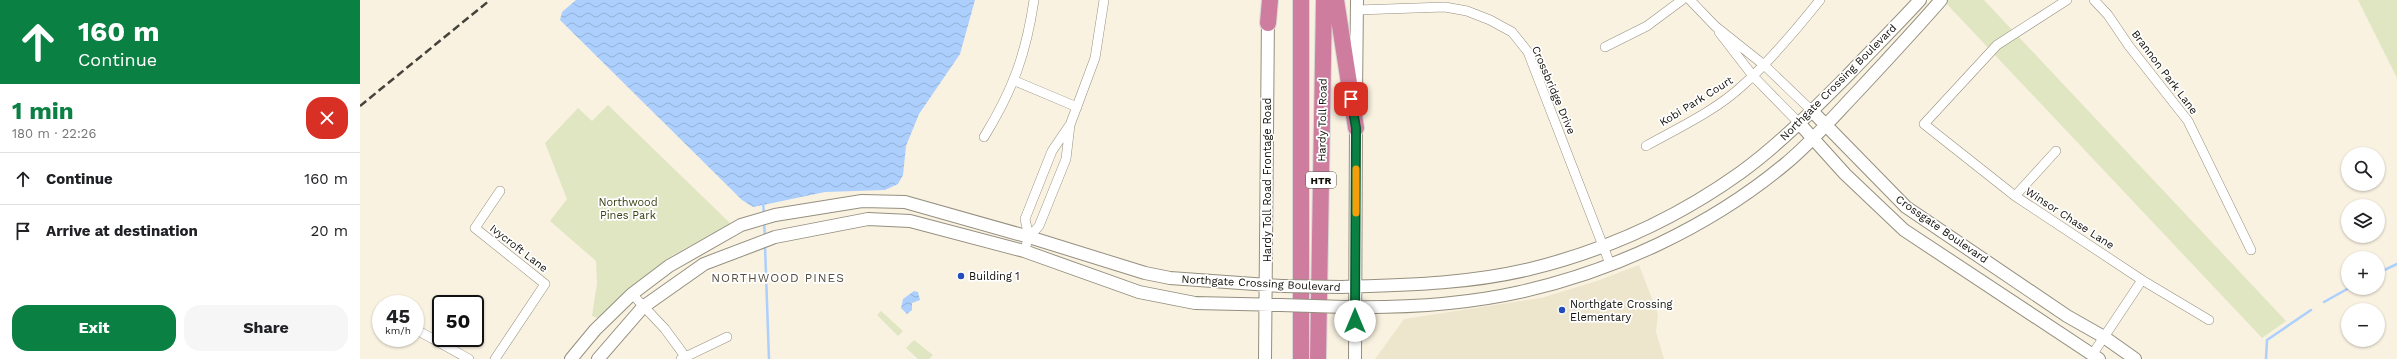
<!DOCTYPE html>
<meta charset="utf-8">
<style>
:root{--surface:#fff;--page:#f6f6f6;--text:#202124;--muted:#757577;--line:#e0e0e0;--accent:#0b8043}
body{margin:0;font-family:"Work Sans",sans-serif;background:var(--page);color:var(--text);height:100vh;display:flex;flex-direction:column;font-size:15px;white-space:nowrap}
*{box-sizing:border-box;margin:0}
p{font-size:13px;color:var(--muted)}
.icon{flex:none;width:22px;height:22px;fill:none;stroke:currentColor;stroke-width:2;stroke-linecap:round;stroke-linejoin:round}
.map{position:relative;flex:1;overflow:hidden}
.details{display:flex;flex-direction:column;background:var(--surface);width:360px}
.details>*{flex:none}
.hud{background:#0b8043;color:#fff;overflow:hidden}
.controls{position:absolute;left:1981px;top:147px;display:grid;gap:8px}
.controls a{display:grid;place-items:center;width:44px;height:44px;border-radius:50%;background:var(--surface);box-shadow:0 1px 3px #0004;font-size:20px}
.speed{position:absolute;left:12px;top:295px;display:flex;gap:8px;font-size:20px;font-weight:700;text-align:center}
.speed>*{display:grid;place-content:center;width:52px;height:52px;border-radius:50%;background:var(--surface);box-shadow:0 1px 3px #0004;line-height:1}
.speed small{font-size:10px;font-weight:400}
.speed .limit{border:2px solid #111;border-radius:6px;background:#fff;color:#111}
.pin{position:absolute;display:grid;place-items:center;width:34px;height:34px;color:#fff;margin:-17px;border-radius:8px;box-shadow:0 2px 6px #0006}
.me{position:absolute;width:44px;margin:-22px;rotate:0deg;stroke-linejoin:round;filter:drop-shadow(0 0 3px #0008)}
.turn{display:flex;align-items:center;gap:14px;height:84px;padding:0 12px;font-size:18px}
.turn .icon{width:52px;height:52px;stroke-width:2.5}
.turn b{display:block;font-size:28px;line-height:34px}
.round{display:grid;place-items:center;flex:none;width:42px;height:42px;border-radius:16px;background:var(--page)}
.overview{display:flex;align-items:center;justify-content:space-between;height:68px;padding:0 12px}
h1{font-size:24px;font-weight:700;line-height:30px;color:var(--accent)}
.action{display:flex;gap:8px;margin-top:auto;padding:8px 12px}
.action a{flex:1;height:46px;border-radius:16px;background:var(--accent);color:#fff;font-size:16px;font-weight:700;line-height:46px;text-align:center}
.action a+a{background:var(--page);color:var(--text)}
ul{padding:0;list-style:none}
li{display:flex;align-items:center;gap:12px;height:52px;padding:0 12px;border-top:1px solid var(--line)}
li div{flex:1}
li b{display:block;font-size:15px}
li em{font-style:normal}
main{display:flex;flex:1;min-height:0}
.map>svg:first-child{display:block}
.built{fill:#eee5cd}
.green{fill:#e0e6c2}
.water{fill:url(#water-waves)}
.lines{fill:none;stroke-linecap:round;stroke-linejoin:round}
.stream{stroke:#accffd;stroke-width:2.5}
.street-casing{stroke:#958f7f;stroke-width:10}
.secondary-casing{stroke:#958f7f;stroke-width:14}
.highway-casing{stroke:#d9d8d7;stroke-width:18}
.street{stroke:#fff;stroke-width:9}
.secondary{stroke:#fff;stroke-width:12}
.highway{stroke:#cf7d9f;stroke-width:16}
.rail{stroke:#45423a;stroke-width:2.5;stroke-dasharray:8 4;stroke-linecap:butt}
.secondary-bridge-casing{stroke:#958f7f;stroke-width:14;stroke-linecap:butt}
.secondary-bridge{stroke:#fff;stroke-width:12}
.route-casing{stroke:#07532c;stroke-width:10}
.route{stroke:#0b8043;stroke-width:7}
.slow{stroke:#f59e0b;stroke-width:7}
.poi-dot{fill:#234dbb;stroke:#fff;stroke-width:1.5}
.labels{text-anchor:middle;stroke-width:3.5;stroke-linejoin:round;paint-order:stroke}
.shield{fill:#fff;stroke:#585652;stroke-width:1}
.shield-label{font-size:10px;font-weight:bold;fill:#100e08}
.street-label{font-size:11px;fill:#100e08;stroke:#fff}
.park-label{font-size:11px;fill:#393e13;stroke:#fff}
.poi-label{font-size:11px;fill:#100e08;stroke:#fff;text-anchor:start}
.neighbourhood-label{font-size:12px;letter-spacing:1px;fill:#534e40;stroke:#fff}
</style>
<main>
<section class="details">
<div class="hud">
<div class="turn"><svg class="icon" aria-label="ahead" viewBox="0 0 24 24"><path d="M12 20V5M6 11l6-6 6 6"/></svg><div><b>160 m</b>Continue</div></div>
</div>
<div class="overview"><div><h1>1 min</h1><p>180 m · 22:26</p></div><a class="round" style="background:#d93025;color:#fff"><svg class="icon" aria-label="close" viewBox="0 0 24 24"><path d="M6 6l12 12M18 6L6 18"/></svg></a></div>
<ul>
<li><svg class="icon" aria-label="ahead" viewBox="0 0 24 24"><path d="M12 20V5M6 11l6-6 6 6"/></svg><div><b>Continue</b></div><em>160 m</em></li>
<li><svg class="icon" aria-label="arrive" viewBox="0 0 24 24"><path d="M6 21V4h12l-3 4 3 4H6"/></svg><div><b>Arrive at destination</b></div><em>20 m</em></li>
</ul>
<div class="action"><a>Exit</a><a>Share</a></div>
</section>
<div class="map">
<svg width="2037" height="359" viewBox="0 0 2037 359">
<defs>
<pattern id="water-waves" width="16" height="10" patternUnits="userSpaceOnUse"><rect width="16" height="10" fill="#accffd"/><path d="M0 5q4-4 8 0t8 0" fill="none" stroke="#93b1d7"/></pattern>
</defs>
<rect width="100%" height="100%" fill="#f9f2e1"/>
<path class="built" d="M 1279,265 L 1298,314 L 1296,332 L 1304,359 L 1015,359 L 1044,319 L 1181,298 L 1237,281 Z"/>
<path class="green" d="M 1583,0 L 1624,0 L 1926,321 L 1902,338 Z
M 1998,0 L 2037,0 L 2037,78 Z
M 248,105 L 373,226 L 349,235 L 311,256 L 238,318 L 232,316 L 237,283 L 236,261 L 190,221 L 207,199 L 185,143 L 218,108 L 232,121 Z
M 521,311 L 543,331 L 538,336 L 517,315 Z
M 554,340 L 573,355 L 569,359 L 558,359 L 546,348 Z"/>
<path class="water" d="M 216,0 L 615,0 L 600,54 L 559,114 L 546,146 L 543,175 L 538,184 L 525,190 L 465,192 L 393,207 L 382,200 L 200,20 L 202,12 Z
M 554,291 L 558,292 L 560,300 L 552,303 L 552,310 L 547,314 L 541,308 L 543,299 Z"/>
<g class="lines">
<path class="stream" d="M 403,202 L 404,215
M 404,222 L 405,237
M 405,246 L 409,359
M 2018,273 L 2037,264
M 1964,302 L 1989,288
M 1906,359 L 1907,340 L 1951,310"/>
<defs>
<path id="street" d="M 1330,0 L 1355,26 L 1404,65 L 1452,111
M 1707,0 L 1637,45 L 1564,124 L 1655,196 L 1782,280 L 1849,320
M 1734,0 L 1748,15 L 1769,46 L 1828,121 L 1891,250
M 997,10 L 1085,7 L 1107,11 L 1130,20 L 1152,32 L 1168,52 L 1250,264
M 1359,32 L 1393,76 L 1439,123
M 1245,47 L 1287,26 L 1322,0
M 655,81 L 717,107
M 624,137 C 653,90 666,54 674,0
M 1286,146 C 1318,128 1355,111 1382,86 C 1411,60 1436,30 1460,0
M 1655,196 L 1696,151
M 669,237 L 665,219 L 692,151 L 709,126
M 664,251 L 669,237 L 679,226 L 706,159 L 710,125 L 735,58 L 744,0
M 272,294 L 305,329 L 327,359
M 55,329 L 109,359
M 1732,355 L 1782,280
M 135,359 L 185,284 L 115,228 L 140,191
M 321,359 L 367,337"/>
<path id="secondary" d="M 996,94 L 997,0
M 1452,111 L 1546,207 L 1707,316 L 1744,337 L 1775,359
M 1439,123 L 1485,174 L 1544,230 L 1739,359
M 982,287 C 1045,285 1108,284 1170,269 C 1244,251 1317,218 1380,173 C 1420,144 1455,108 1490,73 C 1513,49 1537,25 1560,0
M 985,307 C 1040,308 1106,304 1160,292 C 1254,271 1349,227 1424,165 C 1451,143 1474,116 1498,91 C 1526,61 1554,31 1581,0
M 211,359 L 235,330 L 272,294 L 309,266 L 381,225 L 415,215 L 502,201 L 545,202 L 669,237 L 785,273 L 810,278 L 922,286
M 238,359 L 283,307 L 344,264 L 415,237 L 508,219 L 550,221 L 664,251 L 779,292 L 835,303 L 921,305
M 905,359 L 908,15
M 995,359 L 996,120"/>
<path id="highway" d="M 976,0 L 996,128
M 908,23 L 910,0
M 941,359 L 941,0
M 958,359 L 964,0"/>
</defs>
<use href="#street" class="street-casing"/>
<use href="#secondary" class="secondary-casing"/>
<use href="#highway" class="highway-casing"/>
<use href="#street" class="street"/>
<use href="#secondary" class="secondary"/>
<use href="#highway" class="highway"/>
<path class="rail" d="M 0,106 L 130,0"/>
<defs>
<path id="secondary-bridge" d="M 922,286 L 982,287
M 921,305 L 985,307"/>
</defs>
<use href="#secondary-bridge" class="secondary-bridge-casing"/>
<use href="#secondary-bridge" class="secondary-bridge"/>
</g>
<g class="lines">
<defs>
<path id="route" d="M 991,99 L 996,128 L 995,321"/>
</defs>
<use href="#route" class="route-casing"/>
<use href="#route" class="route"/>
<path class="slow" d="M 996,213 L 996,169"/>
</g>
<g class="poi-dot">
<circle cx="601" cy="276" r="4"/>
<circle cx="1202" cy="310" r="4"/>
</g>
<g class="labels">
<rect class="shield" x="946" y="172" width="30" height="16" rx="3"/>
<g class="shield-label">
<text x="961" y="184">HTR</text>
</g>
<g class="street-label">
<text transform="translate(1805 72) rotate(53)" y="4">Brannon Park Lane</text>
<text transform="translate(1478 82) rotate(-45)" y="4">Northgate Crossing Boulevard</text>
<text transform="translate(1194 90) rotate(67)" y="4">Crossbridge Drive</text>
<text transform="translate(1336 101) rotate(-32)" y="4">Kobi Park Court</text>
<text transform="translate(962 120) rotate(-89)" y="4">Hardy Toll Road</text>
<text transform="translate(907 180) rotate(-90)" y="4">Hardy Toll Road Frontage Road</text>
<text transform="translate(1710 218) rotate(33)" y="4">Winsor Chase Lane</text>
<text transform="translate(1582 229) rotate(35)" y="4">Crossgate Boulevard</text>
<text transform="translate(159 248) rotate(38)" y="4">Ivycroft Lane</text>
<text transform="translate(901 283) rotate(3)" y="4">Northgate Crossing Boulevard</text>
</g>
<g class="park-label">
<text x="268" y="206">Northwood<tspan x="268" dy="13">Pines Park</tspan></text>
</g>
<g class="poi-label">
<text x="609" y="280">Building 1</text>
<text x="1210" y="308">Northgate Crossing<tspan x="1210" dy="13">Elementary</tspan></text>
</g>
<g class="neighbourhood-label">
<text x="418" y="282">NORTHWOOD PINES</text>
</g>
</g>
</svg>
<div class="controls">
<a><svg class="icon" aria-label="search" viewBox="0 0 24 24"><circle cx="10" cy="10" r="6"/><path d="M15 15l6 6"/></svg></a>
<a><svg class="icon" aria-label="layers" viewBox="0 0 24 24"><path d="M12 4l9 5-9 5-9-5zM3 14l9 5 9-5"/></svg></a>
<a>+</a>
<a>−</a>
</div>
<div class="speed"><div>45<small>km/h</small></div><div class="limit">50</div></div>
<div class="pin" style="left:991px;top:99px;background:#d93025"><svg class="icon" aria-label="arrive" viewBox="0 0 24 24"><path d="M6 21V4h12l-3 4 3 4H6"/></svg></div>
<svg class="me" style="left:995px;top:321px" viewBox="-20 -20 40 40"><circle r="19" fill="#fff"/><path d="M0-13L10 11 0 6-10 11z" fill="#0b8043"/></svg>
</div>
</main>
